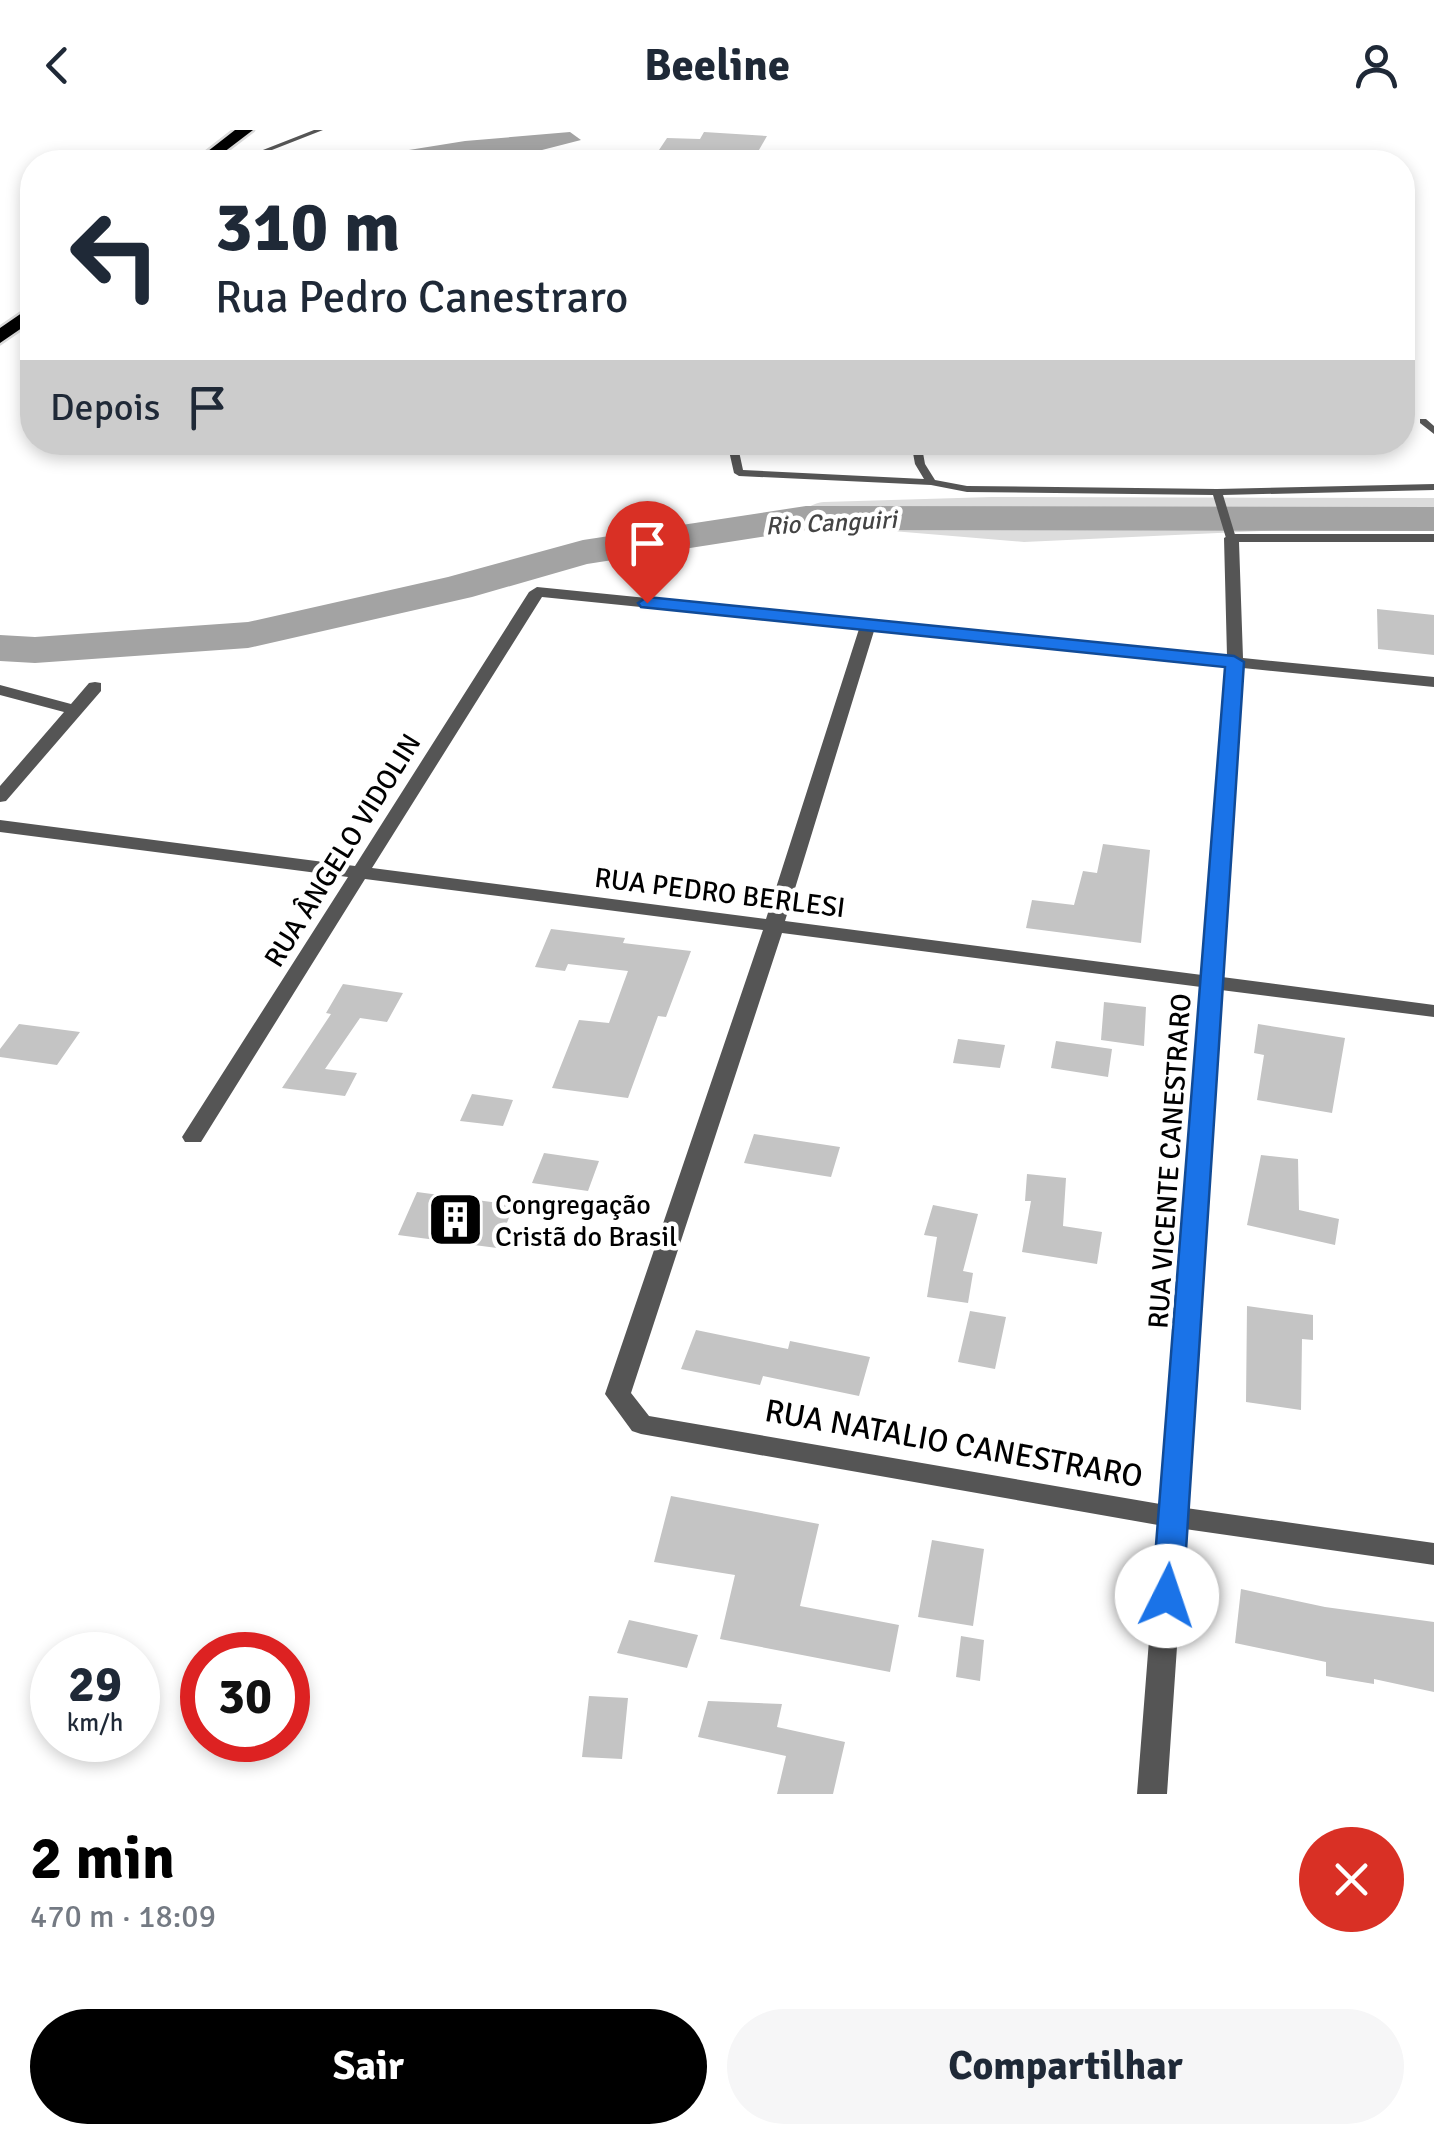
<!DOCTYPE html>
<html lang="pt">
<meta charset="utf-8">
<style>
:root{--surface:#fff;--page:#f6f6f7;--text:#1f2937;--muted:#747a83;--accent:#000}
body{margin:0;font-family:Signika,sans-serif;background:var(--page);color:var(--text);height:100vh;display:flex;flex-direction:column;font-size:38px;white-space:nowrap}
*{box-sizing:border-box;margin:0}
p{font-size:32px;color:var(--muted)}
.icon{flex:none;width:55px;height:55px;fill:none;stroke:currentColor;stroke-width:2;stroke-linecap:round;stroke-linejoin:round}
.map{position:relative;height:1664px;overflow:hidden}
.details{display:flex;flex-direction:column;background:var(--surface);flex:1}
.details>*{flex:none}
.top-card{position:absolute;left:20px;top:20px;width:1395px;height:305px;border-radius:40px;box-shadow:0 5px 15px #0003;background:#fff;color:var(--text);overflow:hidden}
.speed{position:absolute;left:30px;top:1502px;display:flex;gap:20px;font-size:50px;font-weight:700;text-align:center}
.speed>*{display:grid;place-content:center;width:130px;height:130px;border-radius:50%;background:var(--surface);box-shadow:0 5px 15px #0003;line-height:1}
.speed small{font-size:25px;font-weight:400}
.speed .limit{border:15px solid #d22;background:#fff;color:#111}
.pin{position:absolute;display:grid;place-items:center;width:85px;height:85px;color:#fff;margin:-102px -42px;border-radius:50% 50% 50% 0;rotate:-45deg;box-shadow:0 0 10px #0007}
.pin .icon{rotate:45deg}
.me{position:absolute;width:110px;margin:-55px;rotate:4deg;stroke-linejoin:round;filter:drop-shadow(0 0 8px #0008)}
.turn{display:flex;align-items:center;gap:35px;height:210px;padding:0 30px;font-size:45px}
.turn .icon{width:130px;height:130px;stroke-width:2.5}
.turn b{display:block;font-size:70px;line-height:85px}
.then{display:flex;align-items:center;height:95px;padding:0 30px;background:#0003;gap:20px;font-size:38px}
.round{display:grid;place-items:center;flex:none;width:105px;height:105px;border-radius:52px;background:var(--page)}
.summary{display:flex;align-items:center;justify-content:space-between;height:170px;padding:0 30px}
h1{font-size:60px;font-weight:700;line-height:75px;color:var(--accent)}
.cta{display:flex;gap:20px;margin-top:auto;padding:20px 30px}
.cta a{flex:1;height:115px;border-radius:60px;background:var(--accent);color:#fff;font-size:40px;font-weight:700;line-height:115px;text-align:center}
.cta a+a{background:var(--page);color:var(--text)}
header{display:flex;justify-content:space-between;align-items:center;height:130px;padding:0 30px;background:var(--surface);font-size:45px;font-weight:700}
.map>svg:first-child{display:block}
.green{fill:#dcdcdc}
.water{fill:#a3a3a3}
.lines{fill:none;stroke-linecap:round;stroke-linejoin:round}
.river{fill:#a3a3a3;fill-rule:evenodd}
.building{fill:#c4c4c4}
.motorway-casing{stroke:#dbdbdb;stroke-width:5}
.service{fill:#555;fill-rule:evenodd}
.minor{fill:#555;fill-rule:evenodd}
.motorway{fill:#000;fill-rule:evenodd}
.route{fill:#1a73e8;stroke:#114b97;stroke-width:2.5}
.labels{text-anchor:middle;stroke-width:9;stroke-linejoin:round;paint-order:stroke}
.far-water-label{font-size:25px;font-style:italic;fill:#444;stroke:#fff}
.street-label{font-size:28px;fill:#000;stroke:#fff}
.poi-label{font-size:28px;fill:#000;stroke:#fff;text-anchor:start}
.near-street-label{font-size:32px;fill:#000;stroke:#fff}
</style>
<header><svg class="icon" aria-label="back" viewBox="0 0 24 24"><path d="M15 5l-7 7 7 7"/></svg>Beeline<svg class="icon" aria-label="person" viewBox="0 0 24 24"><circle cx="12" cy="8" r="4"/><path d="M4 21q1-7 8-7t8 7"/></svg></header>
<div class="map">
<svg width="1434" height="1664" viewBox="0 0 1434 1664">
<rect width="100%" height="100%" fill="#fff"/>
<path class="green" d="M 992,367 L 1434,368 L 1434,393 L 1024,412 L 797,393 C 800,381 812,373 824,372 Z"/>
<path class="water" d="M 570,2 L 581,10 L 495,32 L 334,32 L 465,11 Z"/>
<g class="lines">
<path class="river" d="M 806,376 L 1434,377 L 1434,401 L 806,400 L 587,434 L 472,467 L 248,518 L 35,533 L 0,531 L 0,505 L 35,507 L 248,492 L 448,447 L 583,410 Z"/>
</g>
<path class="building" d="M 704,2 L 767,6 L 752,32 L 653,29 L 667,8 L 700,9 Z
M 1377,479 L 1434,485 L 1434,525 L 1378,519 Z
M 1103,714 L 1150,720 L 1141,813 L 1026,798 L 1032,770 L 1074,775 L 1083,741 L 1097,743 Z
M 551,799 L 625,808 L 623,813 L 691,821 L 666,887 L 658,886 L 628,968 L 552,958 L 579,890 L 609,893 L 628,841 L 568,834 L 565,841 L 535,837 Z
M 343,854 L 403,863 L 387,892 L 360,888 L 325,939 L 357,943 L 345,966 L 282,958 L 331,884 L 326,883 Z
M 1104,872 L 1146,877 L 1144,916 L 1101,910 Z
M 19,894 L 80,902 L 57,935 L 0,927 L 0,919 Z
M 1258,894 L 1345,908 L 1332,983 L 1257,970 L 1264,925 L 1254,923 Z
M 958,909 L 1005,915 L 1000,938 L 953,933 Z
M 1056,911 L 1112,919 L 1108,947 L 1051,938 Z
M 472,964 L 513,970 L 503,996 L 460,991 Z
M 754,1004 L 840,1017 L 831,1047 L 744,1033 Z
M 544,1023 L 599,1031 L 588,1061 L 532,1053 Z
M 1261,1025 L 1298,1029 L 1299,1080 L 1339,1089 L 1335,1115 L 1247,1095 Z
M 1027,1044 L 1066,1048 L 1063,1096 L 1102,1102 L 1097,1134 L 1022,1122 L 1031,1071 L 1025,1071 Z
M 417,1062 L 514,1075 L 497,1118 L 398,1105 Z
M 933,1075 L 978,1084 L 963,1141 L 973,1143 L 968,1173 L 927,1167 L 937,1107 L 924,1105 Z
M 1247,1176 L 1313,1185 L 1313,1210 L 1302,1209 L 1301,1280 L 1246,1272 Z
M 970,1181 L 1006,1187 L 995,1239 L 958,1232 Z
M 696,1200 L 788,1219 L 790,1211 L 870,1227 L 859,1266 L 763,1246 L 760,1255 L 681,1239 Z
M 671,1366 L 819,1394 L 800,1476 L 899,1495 L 890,1542 L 720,1509 L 735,1445 L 654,1432 Z
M 932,1410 L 984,1419 L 973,1496 L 918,1487 Z
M 1241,1459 L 1325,1477 L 1434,1492 L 1434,1562 L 1374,1549 L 1374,1554 L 1326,1546 L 1326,1532 L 1235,1513 Z
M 629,1490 L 698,1505 L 687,1538 L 617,1523 Z
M 961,1506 L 984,1510 L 980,1551 L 956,1547 Z
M 589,1566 L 628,1568 L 622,1629 L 582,1627 Z
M 708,1571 L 782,1574 L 777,1597 L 845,1612 L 833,1664 L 777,1664 L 786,1626 L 698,1607 Z"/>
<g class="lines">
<defs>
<path id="motorway" d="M 235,0 L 253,0 L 211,32 L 194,32 Z
M 32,176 L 32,191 L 0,213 L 0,198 Z"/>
</defs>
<use href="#motorway" class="motorway-casing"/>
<path class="service" d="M 314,0 L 323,0 L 241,32 L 232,32 Z
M 1420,289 L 1426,289 L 1434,296 L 1434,304 L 1420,293 Z
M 727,312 L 737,312 L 743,340 L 924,349 L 915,334 L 911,312 L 921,312 L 925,334 L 935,350 L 967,356 L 1217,359 L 1434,354 L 1434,360 L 1223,365 L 1236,408 L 1231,411 L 1226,408 L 1213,365 L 967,362 L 931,355 L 739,346 L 734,343 Z"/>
<path class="minor" d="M 1231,404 L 1434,404 L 1434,412 L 1239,412 L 1243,528 L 1434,547 L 1434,557 L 1243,538 L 1222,847 L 1434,875 L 1434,887 L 1221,860 L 1186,1378 L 1434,1413 L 1434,1435 L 1185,1399 L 1167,1664 L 1137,1664 L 1158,1395 L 641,1304 L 632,1301 L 605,1264 L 763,800 L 365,749 L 201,1012 L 185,1012 L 182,1007 L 348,747 L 0,702 L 0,690 L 355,736 L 529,462 L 537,457 L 1227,526 L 1224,408 ZM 542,467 L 859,499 L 766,789 L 372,738 ZM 874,501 L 1226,536 L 1202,845 L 785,791 ZM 782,803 L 1201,857 L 1160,1374 L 649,1286 L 631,1263 Z
M 95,552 L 101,553 L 101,561 L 6,671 L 0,672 L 0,656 L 64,582 L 0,565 L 0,555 L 71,574 L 89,553 Z"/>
<use href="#motorway" class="motorway"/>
</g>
<path class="route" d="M 647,467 L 1234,526 L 1244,532 L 1183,1466 L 1178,1475 L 1167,1479 L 1156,1475 L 1152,1466 L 1225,537 L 641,477 L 638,473 Z"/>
<defs>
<symbol id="building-square" viewBox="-11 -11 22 22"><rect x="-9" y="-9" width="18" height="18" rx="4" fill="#000" stroke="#fff"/><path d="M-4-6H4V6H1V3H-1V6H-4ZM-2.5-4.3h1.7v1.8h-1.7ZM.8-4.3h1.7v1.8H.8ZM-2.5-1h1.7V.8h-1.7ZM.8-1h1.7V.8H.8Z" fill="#fff"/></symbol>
</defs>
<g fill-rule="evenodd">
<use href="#building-square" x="424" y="1058" width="63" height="63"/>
</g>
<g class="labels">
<g class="far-water-label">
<text transform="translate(831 392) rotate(-3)" y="9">Rio Canguiri</text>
</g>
<g class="street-label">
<text transform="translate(342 720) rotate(-58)" y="10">RUA ÂNGELO VIDOLIN</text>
<text transform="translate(720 762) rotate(7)" y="10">RUA PEDRO BERLESI</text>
<text transform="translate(1169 1031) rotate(-86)" y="10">RUA VICENTE CANESTRARO</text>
</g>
<g class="poi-label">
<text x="495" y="1084">Congregação<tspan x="495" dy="32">Cristã do Brasil</tspan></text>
</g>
<g class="near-street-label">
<text transform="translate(954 1313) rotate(10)" y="11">RUA NATALIO CANESTRARO</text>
</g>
</g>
</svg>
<div class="speed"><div>29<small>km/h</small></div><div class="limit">30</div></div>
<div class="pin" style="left:647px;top:473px;background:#d93025"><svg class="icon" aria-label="arrive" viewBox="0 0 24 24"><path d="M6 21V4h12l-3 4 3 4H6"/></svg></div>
<svg class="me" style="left:1167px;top:1466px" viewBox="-20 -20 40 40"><circle r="19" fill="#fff"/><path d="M0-13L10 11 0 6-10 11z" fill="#1a73e8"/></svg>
<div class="top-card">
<div class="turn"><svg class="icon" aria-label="left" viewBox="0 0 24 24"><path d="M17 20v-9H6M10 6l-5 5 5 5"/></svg><div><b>310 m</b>Rua Pedro Canestraro</div></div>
<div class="then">Depois<svg class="icon" aria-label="arrive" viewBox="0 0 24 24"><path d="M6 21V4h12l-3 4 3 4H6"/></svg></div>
</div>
</div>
<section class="details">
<div class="summary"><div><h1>2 min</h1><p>470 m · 18:09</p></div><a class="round" style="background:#d93025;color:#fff"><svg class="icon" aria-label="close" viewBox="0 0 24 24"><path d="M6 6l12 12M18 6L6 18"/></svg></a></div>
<div class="cta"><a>Sair</a><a>Compartilhar</a></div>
</section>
